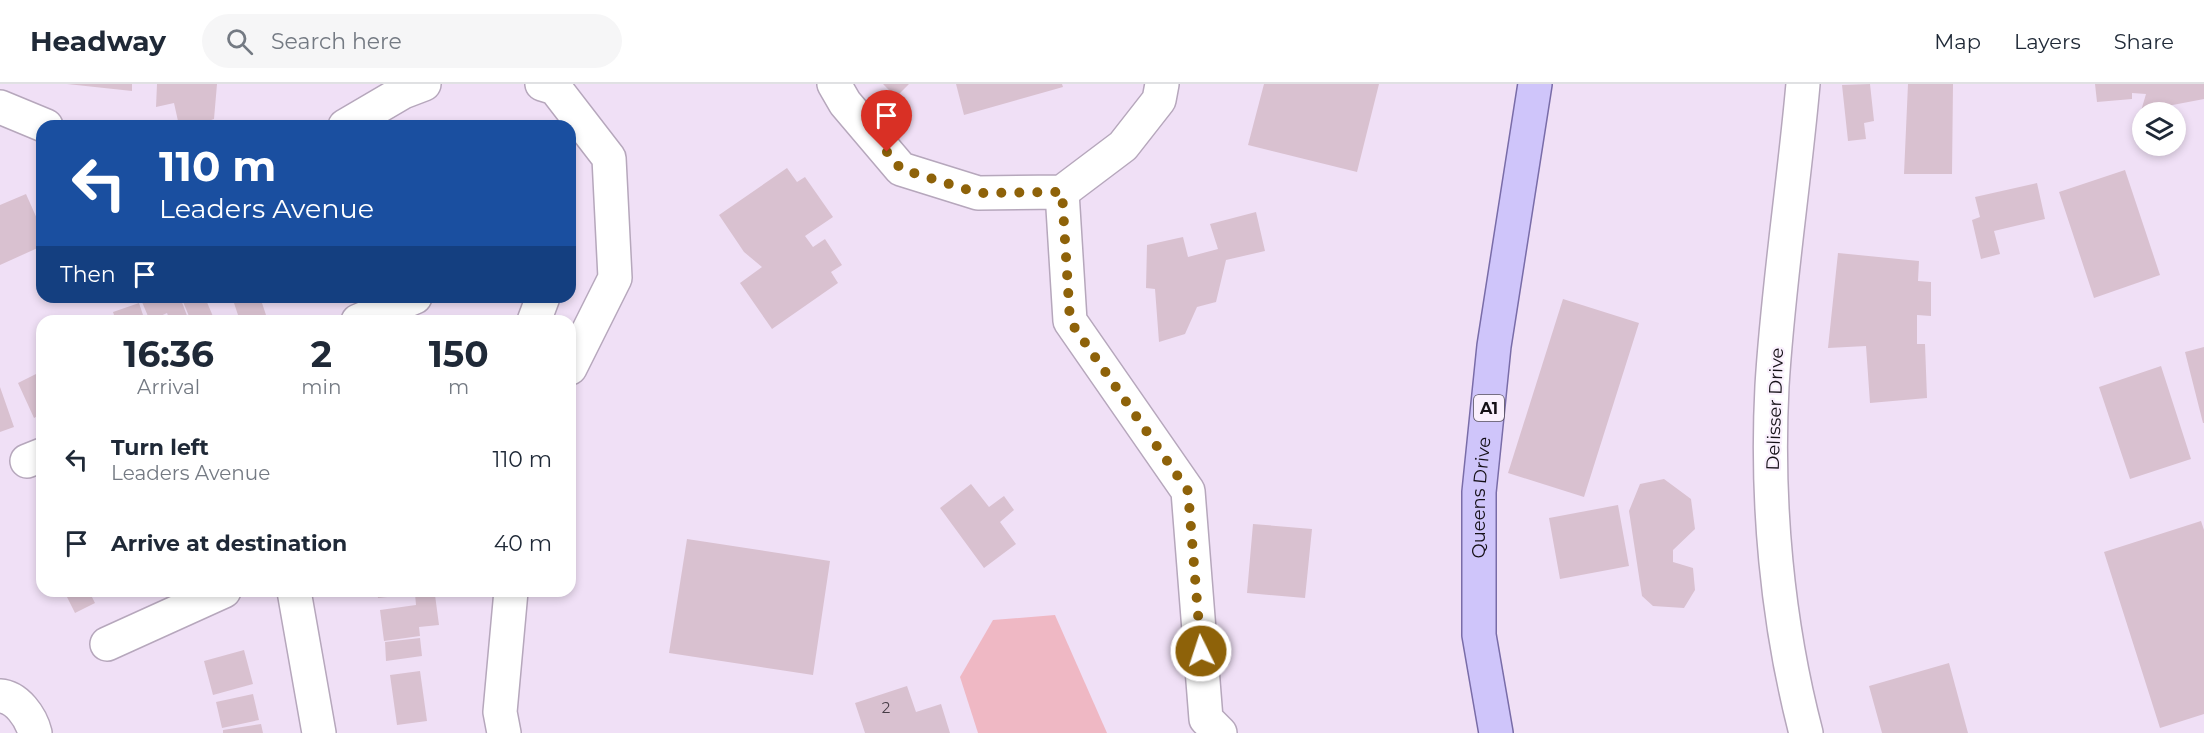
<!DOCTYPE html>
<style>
:root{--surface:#fff;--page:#f6f6f7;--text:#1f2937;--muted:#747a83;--line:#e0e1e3}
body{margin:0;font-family:Montserrat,sans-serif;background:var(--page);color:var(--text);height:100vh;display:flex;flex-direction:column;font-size:22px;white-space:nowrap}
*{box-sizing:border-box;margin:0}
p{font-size:20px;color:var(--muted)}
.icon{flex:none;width:33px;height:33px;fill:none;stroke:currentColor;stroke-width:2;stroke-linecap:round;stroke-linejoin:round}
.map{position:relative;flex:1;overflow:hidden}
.drawer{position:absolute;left:36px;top:231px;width:540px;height:282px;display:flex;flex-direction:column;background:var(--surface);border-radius:18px;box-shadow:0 3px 9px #0003}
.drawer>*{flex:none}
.guide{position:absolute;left:36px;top:36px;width:540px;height:183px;border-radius:18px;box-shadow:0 3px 9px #0003;background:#1a4fa0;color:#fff;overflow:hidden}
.buttons{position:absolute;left:2132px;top:18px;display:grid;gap:12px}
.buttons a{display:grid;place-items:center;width:54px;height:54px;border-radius:50%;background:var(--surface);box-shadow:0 3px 9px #0003;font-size:30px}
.pin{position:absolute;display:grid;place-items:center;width:51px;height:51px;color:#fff;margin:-62px -26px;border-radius:50% 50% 50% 0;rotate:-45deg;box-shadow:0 0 6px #0007}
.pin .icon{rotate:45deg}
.me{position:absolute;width:66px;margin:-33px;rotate:356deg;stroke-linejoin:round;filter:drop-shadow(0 0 4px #0008)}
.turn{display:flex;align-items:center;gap:21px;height:126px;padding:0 24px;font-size:27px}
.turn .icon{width:78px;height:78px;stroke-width:2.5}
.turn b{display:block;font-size:42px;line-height:51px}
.then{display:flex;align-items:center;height:57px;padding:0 24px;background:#0003;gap:12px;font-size:22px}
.eta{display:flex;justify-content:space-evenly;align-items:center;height:102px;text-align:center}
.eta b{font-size:36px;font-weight:700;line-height:42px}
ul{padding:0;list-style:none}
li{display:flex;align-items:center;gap:18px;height:84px;padding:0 24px}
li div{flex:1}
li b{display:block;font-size:22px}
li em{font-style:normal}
header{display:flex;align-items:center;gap:36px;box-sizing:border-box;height:84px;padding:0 30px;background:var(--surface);border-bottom:2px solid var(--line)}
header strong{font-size:28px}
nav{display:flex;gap:33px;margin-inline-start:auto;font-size:21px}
.search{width:420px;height:54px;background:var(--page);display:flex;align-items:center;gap:15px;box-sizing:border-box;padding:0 21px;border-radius:33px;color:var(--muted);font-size:22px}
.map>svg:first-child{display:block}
.green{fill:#efb8c4}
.building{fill:#d9c1d0}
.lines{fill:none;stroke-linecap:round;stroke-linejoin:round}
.minor-casing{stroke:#b6a7bc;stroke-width:36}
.major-casing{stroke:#796ca8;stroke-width:36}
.minor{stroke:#fff;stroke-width:33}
.major{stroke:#cfc5fa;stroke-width:33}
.route{stroke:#8e6209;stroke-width:10;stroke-dasharray:0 18}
.labels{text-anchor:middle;stroke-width:4.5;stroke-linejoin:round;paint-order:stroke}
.number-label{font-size:15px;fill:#463c45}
.shield{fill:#faf0fd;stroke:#5a535c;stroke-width:1.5}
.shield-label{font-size:16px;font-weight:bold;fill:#151017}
.street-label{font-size:18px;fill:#151017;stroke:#faf0fd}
</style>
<header>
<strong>Headway</strong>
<div class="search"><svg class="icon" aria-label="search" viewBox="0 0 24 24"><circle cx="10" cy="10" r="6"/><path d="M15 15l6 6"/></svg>Search here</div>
<nav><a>Map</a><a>Layers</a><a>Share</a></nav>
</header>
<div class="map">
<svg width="2204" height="649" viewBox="0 0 2204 649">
<rect width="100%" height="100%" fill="#f0e0f6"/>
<path class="green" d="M 1055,531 L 1107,649 L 978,649 L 960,593 L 993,536 Z"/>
<path class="building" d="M 67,0 L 132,0 L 132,7 Z
M 157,0 L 217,0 L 214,35 L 194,42 L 184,42 L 178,37 L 174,19 L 156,23 Z
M 883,0 L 909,0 L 896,13 Z
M 956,0 L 1062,0 L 1063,3 L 964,31 Z
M 1264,0 L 1379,0 L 1357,88 L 1248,61 Z
M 1870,0 L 1874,37 L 1864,39 L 1866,55 L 1848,57 L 1842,1 Z
M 1908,0 L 1953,0 L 1952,90 L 1904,90 Z
M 2095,0 L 2204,0 L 2204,15 L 2141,27 L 2146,10 L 2132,9 L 2132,15 L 2097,18 Z
M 787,84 L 797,98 L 805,93 L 833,133 L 805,152 L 813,163 L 825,155 L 842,181 L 831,188 L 838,199 L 772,245 L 740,199 L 762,183 L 744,168 L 719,131 Z
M 2125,86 L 2160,191 L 2094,214 L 2059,108 Z
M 2037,99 L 2045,135 L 1994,147 L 2000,170 L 1981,175 L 1972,136 L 1980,133 L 1975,113 Z
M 26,110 L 42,146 L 42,162 L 0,181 L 0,121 Z
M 1256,128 L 1265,167 L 1226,176 L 1216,218 L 1197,223 L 1185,250 L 1159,258 L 1155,205 L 1146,204 L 1147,161 L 1183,153 L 1188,173 L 1218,165 L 1210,140 Z
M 1838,169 L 1919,177 L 1918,197 L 1931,198 L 1931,232 L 1917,231 L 1917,260 L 1925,260 L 1927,314 L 1870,319 L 1866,262 L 1828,264 Z
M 153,213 L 180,213 L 189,237 L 170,237 L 167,229 L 150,237 L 142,218 Z
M 181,213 L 213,213 L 206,216 L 215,237 L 191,237 Z
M 232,213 L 260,213 L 266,231 L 240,237 Z
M 1563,215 L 1639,239 L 1584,413 L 1508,389 Z
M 139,219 L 145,237 L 116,237 L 113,228 Z
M 2204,263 L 2204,339 L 2203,339 L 2185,268 Z
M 2161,282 L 2191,375 L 2130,395 L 2099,303 Z
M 36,290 L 42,303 L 42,330 L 34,334 L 18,299 Z
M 0,303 L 14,343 L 0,348 Z
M 1664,395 L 1691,415 L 1695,445 L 1673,466 L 1673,478 L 1693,484 L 1695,506 L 1684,524 L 1653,522 L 1642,512 L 1629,427 L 1640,400 Z
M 971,400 L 989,423 L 1004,412 L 1014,426 L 1000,438 L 1016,460 L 984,484 L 940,424 Z
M 1618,421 L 1629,482 L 1560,495 L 1549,434 Z
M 2201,437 L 2204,446 L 2204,630 L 2160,644 L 2104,468 Z
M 1253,440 L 1312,445 L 1305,514 L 1247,509 Z
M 687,455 L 830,477 L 813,591 L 669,569 Z
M 64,507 L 89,507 L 95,519 L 75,529 Z
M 377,507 L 443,507 L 444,510 L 435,511 L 439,541 L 419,543 L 420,552 L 384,557 L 380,526 L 416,521 L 415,510 L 378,514 Z
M 420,554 L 422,572 L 386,577 L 385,558 Z
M 244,566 L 253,600 L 213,611 L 204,577 Z
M 1949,579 L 1968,649 L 1882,649 L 1869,602 Z
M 420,587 L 427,637 L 397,641 L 390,591 Z
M 907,602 L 916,628 L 941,620 L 950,649 L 865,649 L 855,619 Z
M 253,610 L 259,636 L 222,644 L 216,618 Z
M 261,640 L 263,649 L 223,649 L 223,646 Z"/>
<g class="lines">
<defs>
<path id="minor" d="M 542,0 L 555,4 L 609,74 L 615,194 L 570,284
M 834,0 L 845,19 L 901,85 L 978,109 L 1062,108 L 1123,62 L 1159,16 L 1162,0
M 1803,0 C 1794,101 1778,202 1772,302 C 1766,417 1777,538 1806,649
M 0,23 L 46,42
M 345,42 L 403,8 L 424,0
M 1062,108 L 1070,237 L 1188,407 L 1206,635 L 1220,649
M 358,237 L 415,213
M 534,237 L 543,213
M 27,377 L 42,371
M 294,507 L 319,649
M 107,560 L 224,507
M 0,612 C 17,613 31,633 35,649
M 504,649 L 500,628 L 511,507"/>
<g id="major">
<path id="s1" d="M 1496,649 L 1479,551 L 1479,408 L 1494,262 L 1535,0"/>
</g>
</defs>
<use href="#minor" class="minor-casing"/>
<use href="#major" class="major-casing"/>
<use href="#minor" class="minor"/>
<use href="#major" class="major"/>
</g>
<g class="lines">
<path class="route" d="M 887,68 L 901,85 L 978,109 L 1062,108 L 1070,237 L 1188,407 L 1201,567"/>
</g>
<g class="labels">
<g class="number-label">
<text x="886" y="629">2</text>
</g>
<rect class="shield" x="1474" y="311" width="30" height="26" rx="4.5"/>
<g class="shield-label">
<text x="1489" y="330">A1</text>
</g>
<g class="street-label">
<text transform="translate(1775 325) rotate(-88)" y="6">Delisser Drive</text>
<text dy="6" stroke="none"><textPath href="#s1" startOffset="237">Queens Drive</textPath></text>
</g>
</g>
</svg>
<div class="buttons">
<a><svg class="icon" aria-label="layers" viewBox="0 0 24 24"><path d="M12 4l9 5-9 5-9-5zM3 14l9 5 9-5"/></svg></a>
</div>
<div class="pin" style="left:887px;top:68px;background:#d93025"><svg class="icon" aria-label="arrive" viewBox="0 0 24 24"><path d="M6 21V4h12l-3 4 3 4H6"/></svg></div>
<svg class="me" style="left:1201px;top:567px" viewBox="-20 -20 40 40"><circle r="17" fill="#8e6209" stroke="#fff" stroke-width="3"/><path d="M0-11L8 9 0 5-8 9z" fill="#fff"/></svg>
<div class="guide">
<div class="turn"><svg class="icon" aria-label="left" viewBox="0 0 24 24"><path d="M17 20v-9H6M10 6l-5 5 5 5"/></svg><div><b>110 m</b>Leaders Avenue</div></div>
<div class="then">Then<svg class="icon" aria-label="arrive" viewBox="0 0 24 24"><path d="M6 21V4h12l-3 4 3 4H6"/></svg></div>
</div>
<section class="drawer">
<div class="eta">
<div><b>16:36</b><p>Arrival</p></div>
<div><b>2</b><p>min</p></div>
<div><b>150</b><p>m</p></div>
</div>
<ul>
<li><svg class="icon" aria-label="left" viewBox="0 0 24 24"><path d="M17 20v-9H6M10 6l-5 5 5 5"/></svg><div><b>Turn left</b><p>Leaders Avenue</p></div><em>110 m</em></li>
<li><svg class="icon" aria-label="arrive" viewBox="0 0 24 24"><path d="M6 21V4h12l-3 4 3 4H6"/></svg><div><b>Arrive at destination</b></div><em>40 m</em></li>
</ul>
</section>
</div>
